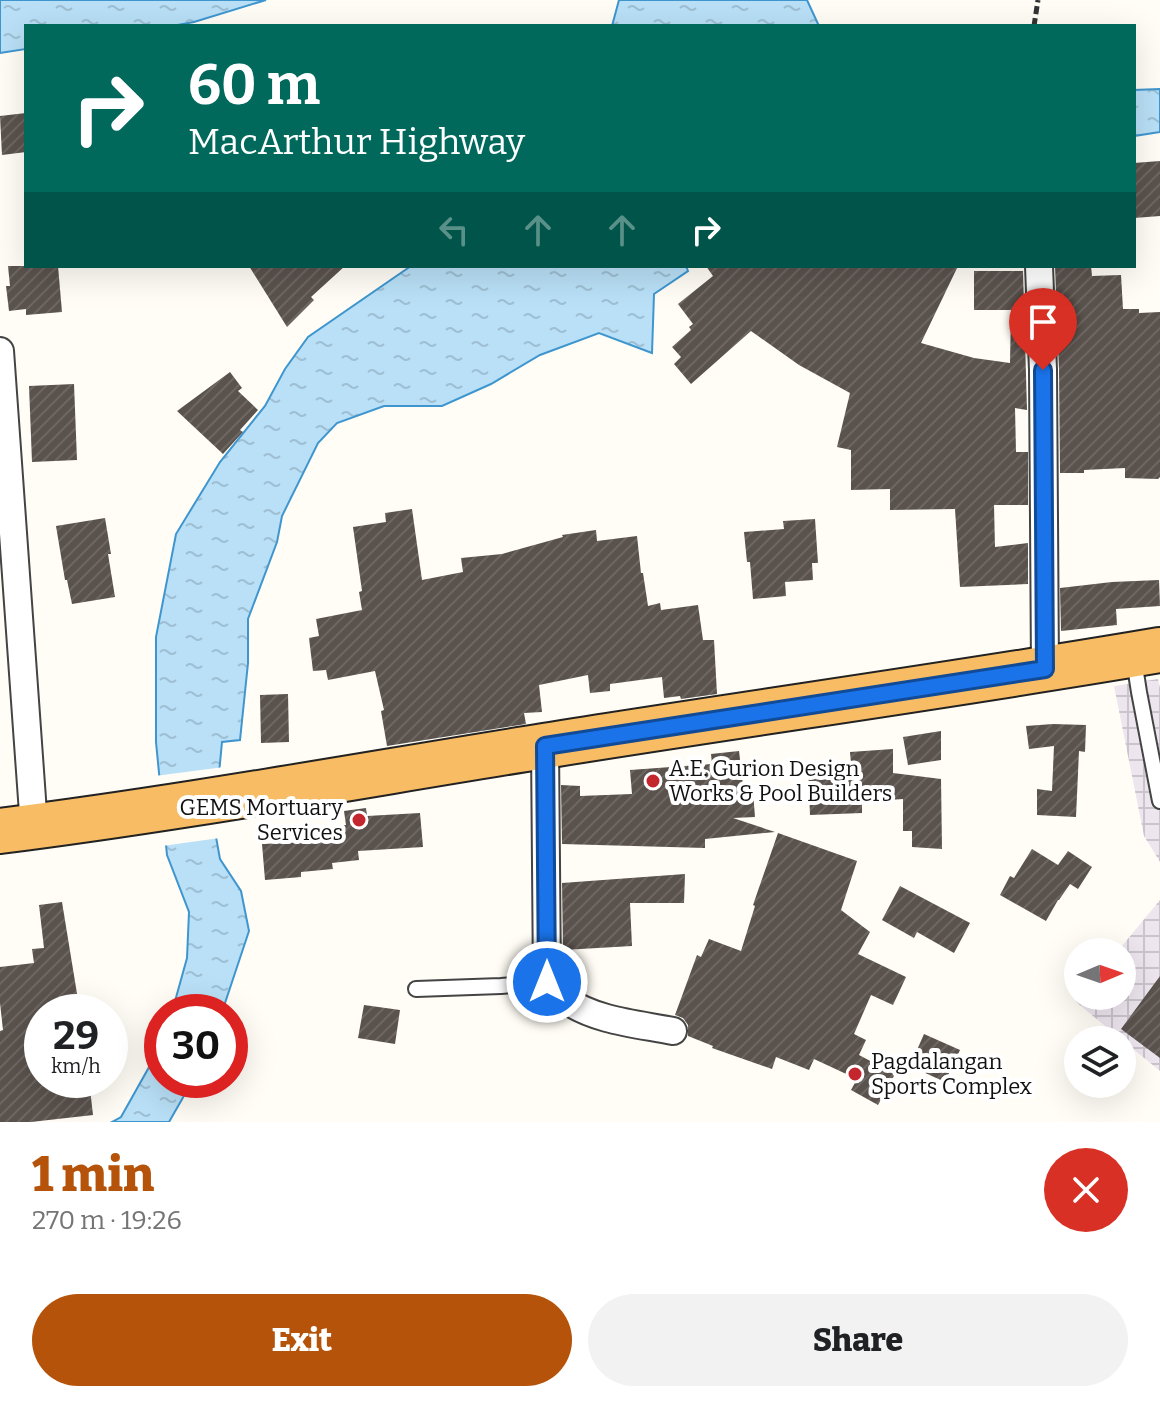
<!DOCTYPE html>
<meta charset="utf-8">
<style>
:root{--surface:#fff;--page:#f2f2f2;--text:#202124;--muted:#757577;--accent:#b45309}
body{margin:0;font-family:Bitter,serif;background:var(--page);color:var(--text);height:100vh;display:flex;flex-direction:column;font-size:30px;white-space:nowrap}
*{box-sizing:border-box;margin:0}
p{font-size:26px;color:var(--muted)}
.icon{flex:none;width:44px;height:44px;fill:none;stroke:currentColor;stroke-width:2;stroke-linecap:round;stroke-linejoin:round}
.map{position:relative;height:1122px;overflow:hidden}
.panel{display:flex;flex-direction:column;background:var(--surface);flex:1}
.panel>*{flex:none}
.guide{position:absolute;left:24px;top:24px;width:1112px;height:244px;border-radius:0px;box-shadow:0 8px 32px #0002;background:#00695c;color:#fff;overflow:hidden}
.needle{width:52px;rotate:88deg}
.controls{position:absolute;left:1064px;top:938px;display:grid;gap:16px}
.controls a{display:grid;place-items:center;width:72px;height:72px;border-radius:50%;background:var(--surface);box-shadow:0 8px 32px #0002;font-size:40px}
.speed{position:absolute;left:24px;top:994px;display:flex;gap:16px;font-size:40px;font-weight:700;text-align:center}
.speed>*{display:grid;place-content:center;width:104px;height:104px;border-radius:50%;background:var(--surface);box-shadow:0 8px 32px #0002;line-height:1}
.speed small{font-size:20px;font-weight:400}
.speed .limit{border:12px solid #d22;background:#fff;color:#111}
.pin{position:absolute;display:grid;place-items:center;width:68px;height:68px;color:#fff;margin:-82px -34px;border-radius:50% 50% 50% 0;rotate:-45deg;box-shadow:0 0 8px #0007}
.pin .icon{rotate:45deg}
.me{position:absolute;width:88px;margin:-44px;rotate:0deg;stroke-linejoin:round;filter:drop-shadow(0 0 6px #0008)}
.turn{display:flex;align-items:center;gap:28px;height:168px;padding:0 32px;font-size:36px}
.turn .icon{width:104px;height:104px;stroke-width:2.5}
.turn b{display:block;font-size:56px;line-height:68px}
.lanes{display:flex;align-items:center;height:76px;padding:0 32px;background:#0003;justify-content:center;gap:40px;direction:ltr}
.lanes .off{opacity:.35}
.round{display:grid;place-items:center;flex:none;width:84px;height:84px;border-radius:42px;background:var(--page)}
.head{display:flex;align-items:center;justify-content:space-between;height:136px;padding:0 32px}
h1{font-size:48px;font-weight:800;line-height:60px;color:var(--accent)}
.primary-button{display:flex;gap:16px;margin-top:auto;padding:16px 32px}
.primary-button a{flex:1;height:92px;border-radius:48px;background:var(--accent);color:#fff;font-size:32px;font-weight:800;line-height:92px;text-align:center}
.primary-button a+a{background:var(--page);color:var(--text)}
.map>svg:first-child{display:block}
.industrial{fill:url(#industrial-grid)}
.water{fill:url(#water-ripples);stroke:#3f96cf;stroke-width:2}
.pier{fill:#fffdf5}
.building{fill:url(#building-hatch)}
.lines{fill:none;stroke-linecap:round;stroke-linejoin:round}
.service-casing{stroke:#444;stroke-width:18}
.minor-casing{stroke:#444;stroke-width:30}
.trunk-casing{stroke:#222;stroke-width:48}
.path{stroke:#333;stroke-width:5;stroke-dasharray:8 4;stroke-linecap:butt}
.service{stroke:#fff;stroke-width:14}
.minor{stroke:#fff;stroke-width:26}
.trunk{stroke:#f7bc64;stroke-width:44}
.route-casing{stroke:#114b97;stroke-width:20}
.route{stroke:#1a73e8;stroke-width:14}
.poi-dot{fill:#c4262e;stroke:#fff;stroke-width:3}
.labels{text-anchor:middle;stroke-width:8;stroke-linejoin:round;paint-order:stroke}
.poi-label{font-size:22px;fill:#111;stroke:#fff;text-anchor:start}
</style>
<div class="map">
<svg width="1160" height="1122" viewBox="0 0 1160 1122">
<defs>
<pattern id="industrial-grid" width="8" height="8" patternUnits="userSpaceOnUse" patternTransform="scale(2)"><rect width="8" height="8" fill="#eee6ef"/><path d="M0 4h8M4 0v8" fill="none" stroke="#cbc4cc"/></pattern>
<pattern id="water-ripples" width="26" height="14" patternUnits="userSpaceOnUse" patternTransform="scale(2)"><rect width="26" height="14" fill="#b9e0f7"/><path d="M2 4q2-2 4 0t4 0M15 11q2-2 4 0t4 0" fill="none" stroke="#9ebfd3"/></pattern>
<pattern id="building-hatch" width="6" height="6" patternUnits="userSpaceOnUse" patternTransform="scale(2)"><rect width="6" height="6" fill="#5a524d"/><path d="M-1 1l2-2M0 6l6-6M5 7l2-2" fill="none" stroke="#6d6662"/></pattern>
</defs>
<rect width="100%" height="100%" fill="#fffdf5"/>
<path class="industrial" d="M 1158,679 L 1160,688 L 1160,862 L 1144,836 L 1114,686 Z
M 1160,900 L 1160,1071 L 1076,1002 L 1081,996 L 1122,996 L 1122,952 L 1117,952 Z"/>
<path class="water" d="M 0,0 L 266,0 L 194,22 L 172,26 L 26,26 L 26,49 L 0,53 Z
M 619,0 L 807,0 L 819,26 L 612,26 Z
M 1160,89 L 1160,132 L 1134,136 L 1134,90 Z
M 411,266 L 686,266 L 688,271 L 654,294 L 652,353 L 599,333 L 540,355 L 491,384 L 442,406 L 384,406 L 337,423 L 318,443 L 282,516 L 277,542 L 248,619 L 248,663 L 240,740 L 222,742 L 214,826 L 220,859 L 241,891 L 249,931 L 222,1012 L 172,1012 L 187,958 L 189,912 L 167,855 L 156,742 L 156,637 L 176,534 L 220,462 L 265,406 L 285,369 L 308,337 Z
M 162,1037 L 162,1080 L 193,1080 L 169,1122 L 112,1122 L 121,1117 L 153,1060 Z"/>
<path class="pier" d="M 224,767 L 218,826 L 220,838 L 162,846 L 155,776 Z"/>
<path class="building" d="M 26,113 L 26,152 L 2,155 L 0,116 Z
M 1160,161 L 1160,216 L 1134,218 L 1134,163 Z
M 8,266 L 58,266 L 62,312 L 26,315 L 26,309 L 9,311 L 6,286 L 10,286 Z
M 249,266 L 345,266 L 311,297 L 314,300 L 287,327 Z
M 706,266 L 958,266 L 921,343 L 974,358 L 1010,363 L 1011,310 L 974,310 L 974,271 L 1023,271 L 1027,410 L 1015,408 L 1016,452 L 1028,452 L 1028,505 L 994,505 L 995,547 L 1028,543 L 1028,584 L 960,587 L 955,509 L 890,510 L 890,489 L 851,490 L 851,450 L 837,447 L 850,393 L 799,365 L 751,331 L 691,384 L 674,364 L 681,357 L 672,347 L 691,330 L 689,327 L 693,324 L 678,304 L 713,276 Z
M 1055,266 L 1091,266 L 1092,276 L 1121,275 L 1123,309 L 1139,309 L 1139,313 L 1160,312 L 1160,477 L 1158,479 L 1125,478 L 1125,468 L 1084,470 L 1084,473 L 1060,473 L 1059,370 Z
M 230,372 L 242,388 L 238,391 L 258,410 L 240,430 L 243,432 L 223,454 L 177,411 Z
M 74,384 L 77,460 L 32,462 L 29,386 Z
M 412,509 L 422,580 L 463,572 L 461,558 L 502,554 L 563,537 L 562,535 L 596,530 L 597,541 L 637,536 L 641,573 L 643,573 L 648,606 L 660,603 L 661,610 L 698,605 L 703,640 L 714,640 L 717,694 L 681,699 L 680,696 L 664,698 L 662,677 L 610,684 L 610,691 L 590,693 L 588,675 L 539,685 L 542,712 L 524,713 L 526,724 L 387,746 L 381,711 L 384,710 L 375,671 L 328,680 L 326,670 L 313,671 L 309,638 L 319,636 L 316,619 L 362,610 L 359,592 L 362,591 L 353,527 L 386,522 L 385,513 Z
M 105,518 L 111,554 L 108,554 L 115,597 L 72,604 L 67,580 L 65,580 L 56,526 Z
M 815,519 L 818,563 L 812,563 L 813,580 L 785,582 L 786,596 L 753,599 L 750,562 L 747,562 L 744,532 L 784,529 L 783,521 Z
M 1159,580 L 1160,606 L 1116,609 L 1117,625 L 1061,631 L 1060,588 L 1112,582 Z
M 288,694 L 289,742 L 261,743 L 260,695 Z
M 1053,724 L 1086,725 L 1085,752 L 1079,751 L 1076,817 L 1037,815 L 1037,789 L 1052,791 L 1054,746 L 1029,749 L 1026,726 Z
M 941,731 L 941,760 L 908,765 L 903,737 Z
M 893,749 L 893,773 L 941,779 L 942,849 L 912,847 L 912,831 L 903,831 L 903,799 L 862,802 L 862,813 L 810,815 L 808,765 L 851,764 L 850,752 Z
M 739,751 L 744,792 L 753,792 L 755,817 L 733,818 L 775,832 L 705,839 L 705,848 L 562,844 L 561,785 L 580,786 L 580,796 L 632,794 L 630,770 L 712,764 L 711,754 Z
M 366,808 L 367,816 L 420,813 L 423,847 L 358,851 L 359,860 L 332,863 L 333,869 L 301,872 L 301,877 L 265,880 L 262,844 L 306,842 L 306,828 L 346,825 L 344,811 Z
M 778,833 L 857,861 L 841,910 L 870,932 L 858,954 L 906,977 L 893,1005 L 871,995 L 854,1034 L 866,1040 L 859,1055 L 895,1074 L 878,1105 L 851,1090 L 857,1079 L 814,1059 L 809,1070 L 776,1057 L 772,1069 L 712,1048 L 713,1046 L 688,1036 L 688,1025 L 683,1018 L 675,1015 L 697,955 L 701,957 L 709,939 L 741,951 L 755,906 L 753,905 Z
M 1032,849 L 1058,865 L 1068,851 L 1092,867 L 1078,889 L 1070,884 L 1059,900 L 1058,900 L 1046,921 L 1000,895 L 1010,876 L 1014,878 Z
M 685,874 L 684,903 L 630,903 L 632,946 L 563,950 L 562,883 Z
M 900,886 L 970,923 L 954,953 L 917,932 L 914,938 L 882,920 Z
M 62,902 L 80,1012 L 42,1012 L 42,1080 L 89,1080 L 93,1115 L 31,1122 L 0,1122 L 0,1031 L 3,1030 L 0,1003 L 0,967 L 34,963 L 32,949 L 44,948 L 39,905 Z
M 1160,976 L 1160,1058 L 1121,1029 Z
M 364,1005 L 400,1010 L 395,1044 L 358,1038 Z
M 924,1034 L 960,1050 L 945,1082 L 910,1066 Z"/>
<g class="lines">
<defs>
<path id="service" d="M 1134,660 L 1139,692 L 1160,801
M 416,989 L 501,986 L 547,982"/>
<path id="minor" d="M 1039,266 L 1043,370 L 1045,669
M 0,351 L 34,827
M 545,746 L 547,982 C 553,988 559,995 566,1000 C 596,1021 638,1024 673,1031"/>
<path id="trunk" d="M 0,831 C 182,808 363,775 544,746 C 749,713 955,685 1160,650"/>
</defs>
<use href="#service" class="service-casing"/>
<use href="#minor" class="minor-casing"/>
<use href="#trunk" class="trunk-casing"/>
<path class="path" d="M 1034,26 L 1038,0"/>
<use href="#service" class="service"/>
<use href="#minor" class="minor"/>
<use href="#trunk" class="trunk"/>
</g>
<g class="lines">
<defs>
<path id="route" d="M 547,982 L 545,746 L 1045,669 L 1043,370"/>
</defs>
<use href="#route" class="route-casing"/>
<use href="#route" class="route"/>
</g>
<g class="poi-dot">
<circle cx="653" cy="781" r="8"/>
<circle cx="359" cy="820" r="8"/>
<circle cx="855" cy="1074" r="8"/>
</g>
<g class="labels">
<g class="poi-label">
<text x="669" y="776">A.E. Gurion Design<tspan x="669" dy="25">Works &amp; Pool Builders</tspan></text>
<text x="343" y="815" text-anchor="end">GEMS Mortuary<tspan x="343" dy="25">Services</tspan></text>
<text x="871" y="1069">Pagdalangan<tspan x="871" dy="25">Sports Complex</tspan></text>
</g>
</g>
</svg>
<div class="controls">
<a><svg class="needle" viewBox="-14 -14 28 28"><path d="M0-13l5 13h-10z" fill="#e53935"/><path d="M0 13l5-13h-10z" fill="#757577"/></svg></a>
<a><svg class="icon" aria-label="layers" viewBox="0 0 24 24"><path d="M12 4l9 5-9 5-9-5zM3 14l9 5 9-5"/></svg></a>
</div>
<div class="speed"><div>29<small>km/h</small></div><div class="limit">30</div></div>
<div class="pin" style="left:1043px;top:370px;background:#d93025"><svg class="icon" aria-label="arrive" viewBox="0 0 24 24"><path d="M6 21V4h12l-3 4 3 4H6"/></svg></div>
<svg class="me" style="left:547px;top:982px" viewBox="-20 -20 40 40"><circle r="17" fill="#1a73e8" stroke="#fff" stroke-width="3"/><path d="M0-11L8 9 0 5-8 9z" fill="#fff"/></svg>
<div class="guide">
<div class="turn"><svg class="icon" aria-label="right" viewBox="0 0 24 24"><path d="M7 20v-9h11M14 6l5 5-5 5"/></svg><div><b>60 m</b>MacArthur Highway</div></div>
<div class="lanes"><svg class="icon off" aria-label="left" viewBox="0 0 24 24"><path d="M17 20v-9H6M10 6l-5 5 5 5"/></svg><svg class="icon off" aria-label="ahead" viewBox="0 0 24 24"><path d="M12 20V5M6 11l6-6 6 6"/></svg><svg class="icon off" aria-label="ahead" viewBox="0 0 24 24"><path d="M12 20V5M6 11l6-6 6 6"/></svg><svg class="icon" aria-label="right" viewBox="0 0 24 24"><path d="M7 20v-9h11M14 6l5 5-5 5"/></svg></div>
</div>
</div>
<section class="panel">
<div class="head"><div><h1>1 min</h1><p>270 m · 19:26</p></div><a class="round" style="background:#d93025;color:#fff"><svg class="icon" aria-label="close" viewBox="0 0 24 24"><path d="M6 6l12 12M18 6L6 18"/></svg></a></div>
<div class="primary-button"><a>Exit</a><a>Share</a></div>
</section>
